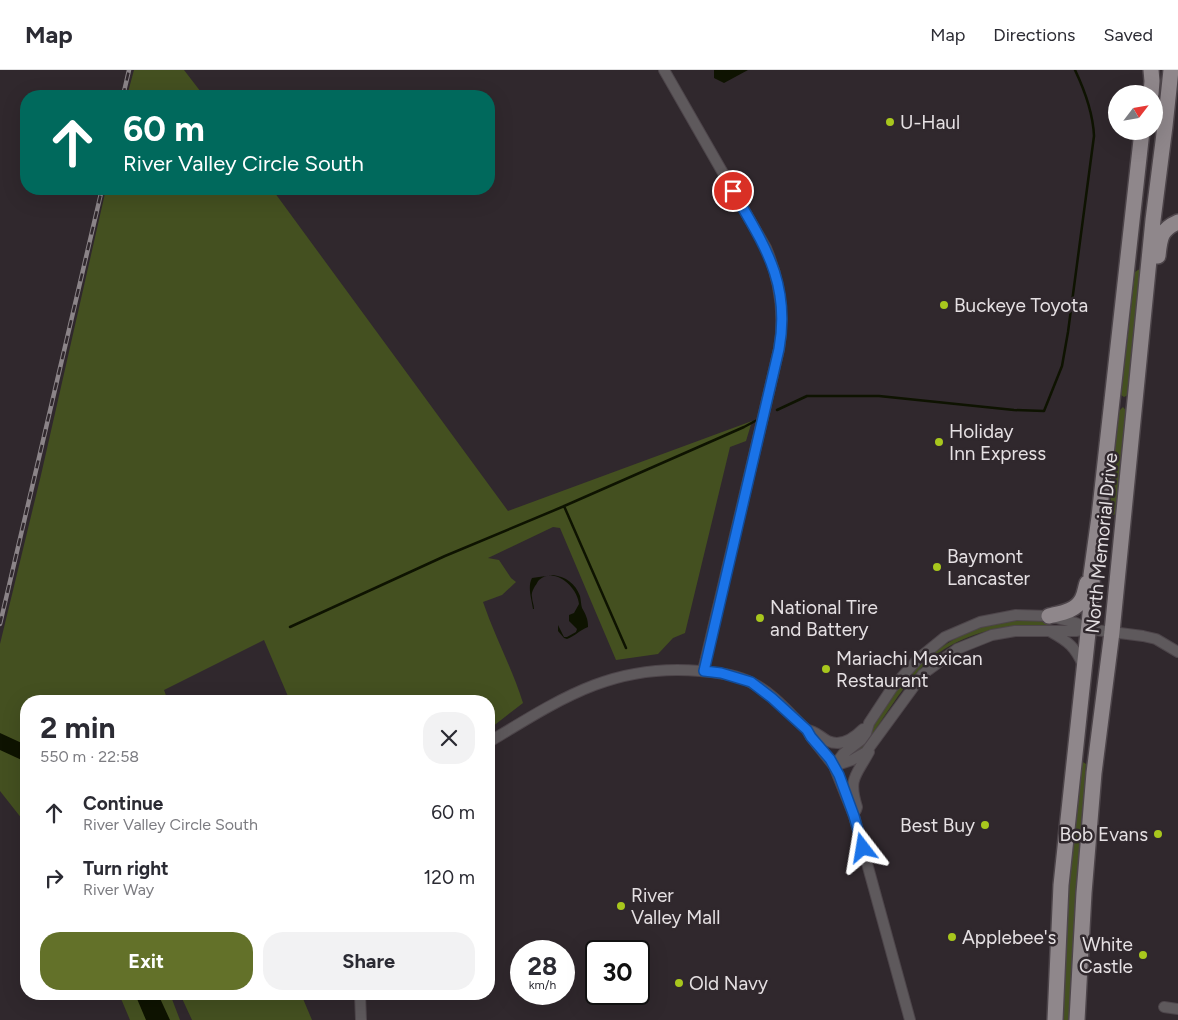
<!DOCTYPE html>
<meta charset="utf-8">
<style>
:root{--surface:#fff;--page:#f2f2f3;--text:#2b2b33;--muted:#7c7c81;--line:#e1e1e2;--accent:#637129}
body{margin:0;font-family:Figtree,sans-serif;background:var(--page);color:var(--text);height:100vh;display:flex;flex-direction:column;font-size:19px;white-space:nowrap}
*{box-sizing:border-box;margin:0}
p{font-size:16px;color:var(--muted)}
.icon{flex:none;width:28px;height:28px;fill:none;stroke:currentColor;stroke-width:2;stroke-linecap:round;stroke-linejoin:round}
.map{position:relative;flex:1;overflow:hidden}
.side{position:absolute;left:20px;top:625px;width:475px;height:305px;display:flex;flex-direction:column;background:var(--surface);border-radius:20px;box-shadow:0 5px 20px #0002}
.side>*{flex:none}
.top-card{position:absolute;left:20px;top:20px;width:475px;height:105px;border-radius:20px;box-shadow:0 5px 20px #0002;background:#00695c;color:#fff;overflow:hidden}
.needle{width:32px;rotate:59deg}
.tools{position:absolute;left:1108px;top:15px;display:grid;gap:10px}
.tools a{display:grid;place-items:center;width:55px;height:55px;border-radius:50%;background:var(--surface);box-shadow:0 5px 20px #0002;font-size:25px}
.speed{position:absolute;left:510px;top:870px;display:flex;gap:10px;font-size:25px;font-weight:700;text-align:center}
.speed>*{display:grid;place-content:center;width:65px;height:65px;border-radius:50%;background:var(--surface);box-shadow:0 5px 20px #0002;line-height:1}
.speed small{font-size:12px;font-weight:400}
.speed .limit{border:2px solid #111;border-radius:8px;background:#fff;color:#111}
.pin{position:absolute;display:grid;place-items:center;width:42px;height:42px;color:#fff;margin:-21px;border:2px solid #fff;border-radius:50%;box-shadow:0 1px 5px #0007}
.me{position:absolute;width:55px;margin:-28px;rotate:346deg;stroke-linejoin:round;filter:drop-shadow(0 0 4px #0008)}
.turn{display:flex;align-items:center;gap:18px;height:105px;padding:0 20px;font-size:22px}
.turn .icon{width:65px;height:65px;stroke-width:2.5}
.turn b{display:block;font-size:35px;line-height:42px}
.round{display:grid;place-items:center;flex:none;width:52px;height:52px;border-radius:20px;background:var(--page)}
.head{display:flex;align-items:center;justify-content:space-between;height:85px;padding:0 20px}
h1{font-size:30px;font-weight:700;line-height:38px}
.button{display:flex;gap:10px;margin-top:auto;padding:10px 20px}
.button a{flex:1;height:58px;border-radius:20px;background:var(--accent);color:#fff;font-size:20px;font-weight:700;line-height:58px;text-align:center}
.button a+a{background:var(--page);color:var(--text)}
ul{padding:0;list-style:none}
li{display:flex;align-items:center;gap:15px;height:65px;padding:0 20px}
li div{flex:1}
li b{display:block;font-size:19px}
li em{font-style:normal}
header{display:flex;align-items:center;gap:30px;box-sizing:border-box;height:70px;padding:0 25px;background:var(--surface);border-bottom:1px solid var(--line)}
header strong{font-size:24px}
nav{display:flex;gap:28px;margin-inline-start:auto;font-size:18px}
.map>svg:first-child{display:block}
.green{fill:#445020}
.water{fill:#0e1301}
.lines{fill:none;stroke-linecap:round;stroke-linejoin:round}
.stream{stroke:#0e1301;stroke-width:2.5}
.street-casing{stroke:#4d454a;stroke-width:12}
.primary-casing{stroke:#4d454a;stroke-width:18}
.street{stroke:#5e595c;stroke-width:10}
.primary{stroke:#8f878b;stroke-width:15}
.rail-casing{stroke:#8b8488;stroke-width:4.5}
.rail{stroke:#30282d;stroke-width:2.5;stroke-dasharray:8;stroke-linecap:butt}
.route-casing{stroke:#114b97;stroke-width:12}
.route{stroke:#1a73e8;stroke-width:9}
.poi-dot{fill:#a8c71d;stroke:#30282d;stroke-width:2}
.labels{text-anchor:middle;stroke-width:5;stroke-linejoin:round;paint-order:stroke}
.poi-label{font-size:19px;fill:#e5e0e3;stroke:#30282d;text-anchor:start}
.street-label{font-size:19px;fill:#e5e0e3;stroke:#30282d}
</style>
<header>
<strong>Map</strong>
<nav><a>Map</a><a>Directions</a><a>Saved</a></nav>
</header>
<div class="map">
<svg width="1178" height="950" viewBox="0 0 1178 950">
<rect width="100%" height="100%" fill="#30282d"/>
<path class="green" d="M 134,0 L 184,0 L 204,26 L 127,26 Z
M 106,119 L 272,119 L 508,441 L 752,351 L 746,371 L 730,377 L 685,563 L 673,568 L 658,584 L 616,590 L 560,458 L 553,457 L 488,488 L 499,490 L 511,508 L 516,512 L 502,525 L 483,532 C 495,567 512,598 523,633 L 492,657 L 489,656 L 489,631 L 290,631 L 264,570 L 164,620 L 168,631 L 26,631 L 26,754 L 0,721 L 0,574 L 41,405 Z
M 1141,198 L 1130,324 L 1124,327 L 1121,325 L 1135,202 Z
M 1123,337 L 1127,342 L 1117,442 L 1114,445 L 1112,444 L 1110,423 L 1119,341 Z
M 1032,550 L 1049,551 L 1048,556 C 1004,553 958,563 924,595 C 899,620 881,653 861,681 L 858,678 C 873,655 887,631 904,611 C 928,582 964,559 1001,552 C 1011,550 1022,551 1032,550 Z
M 1083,692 L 1086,694 L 1071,950 L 1062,950 L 1069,812 L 1081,694 Z
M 119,924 L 170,924 L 180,950 L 130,950 Z
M 180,924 L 301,924 L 312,950 L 192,950 Z"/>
<path class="water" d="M 714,0 L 748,0 L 724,13 L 714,8 Z
M 553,505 C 566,507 575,513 580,526 C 581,530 581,535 582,538 C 586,545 588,549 588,557 C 580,560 575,566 567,569 L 564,568 L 558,561 L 558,555 L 564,567 L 567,567 L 576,562 L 577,559 L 569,551 L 569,545 L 574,543 L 579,534 C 578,518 555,496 539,510 C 537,512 537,514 535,516 C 533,520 531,523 532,527 C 532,531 534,535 534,539 L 533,539 C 532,530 527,517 532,508 Z
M 0,663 L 26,675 L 26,692 L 0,680 Z
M 135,924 L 158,924 L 170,950 L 146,950 Z"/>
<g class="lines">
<path class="stream" d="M 777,340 L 807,326 L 879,326 L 1014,340 L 1044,341 L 1062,296 L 1068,262 L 1094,66 C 1093,43 1085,21 1075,0
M 564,436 L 626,578
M 290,557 L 445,486 L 562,437 L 744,357 L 759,349"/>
<defs>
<path id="street" d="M 664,0 L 766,178 C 780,211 785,244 779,279 L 703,601
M 1051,562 C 1069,572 1075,577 1083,595
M 807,660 C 816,661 820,667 828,671 C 841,677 854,668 863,659
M 489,672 C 560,629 613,593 700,601 C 718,603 736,604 752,613 C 773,623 790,644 807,660 L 811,667 L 834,696 L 854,746 L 910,950
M 834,696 L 843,684 L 861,670 L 866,663 L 869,653 L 892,618 L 918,589 L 945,567 L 980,552 L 1016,545 L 1049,546 L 1076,553 L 1088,559 L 1143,566 L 1156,569 L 1178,582
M 834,696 L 852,690 L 866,682 L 923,604 L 957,579 L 992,565 L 1015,561 L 1076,561 L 1088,559
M 856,740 L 857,737 C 848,708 856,706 869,682
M 360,924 L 361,950
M 1164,937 L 1178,939"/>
<path id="primary" d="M 1151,0 L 1152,11 L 1151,24
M 1158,186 C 1160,168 1160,160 1178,152
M 1049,546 C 1061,543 1076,541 1082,529 C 1085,524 1085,518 1087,513
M 1055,950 L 1061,815 L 1093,516 L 1091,505 L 1099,447 L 1142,61
M 1077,950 L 1084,823 L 1094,703 L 1112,562 L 1153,150 L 1165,56 L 1171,0"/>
</defs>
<use href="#street" class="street-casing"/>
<use href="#primary" class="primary-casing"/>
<use href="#street" class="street"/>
<use href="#primary" class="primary"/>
<defs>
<path id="rail" d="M 123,26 L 129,0
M 0,554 L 102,119"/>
</defs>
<use href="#rail" class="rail-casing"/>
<use href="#rail" class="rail"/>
</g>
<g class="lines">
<defs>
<path id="route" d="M 733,121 C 764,175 791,213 779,279 L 704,601 L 721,603 L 751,612 L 772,628 L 807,660 L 811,667 L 830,689 L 839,705 L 854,746 L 863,778"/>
</defs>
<use href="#route" class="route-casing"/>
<use href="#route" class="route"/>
</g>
<g class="poi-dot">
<circle cx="890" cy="52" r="5"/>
<circle cx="944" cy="235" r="5"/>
<circle cx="939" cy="372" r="5"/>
<circle cx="937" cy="497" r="5"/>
<circle cx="760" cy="548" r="5"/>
<circle cx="826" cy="599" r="5"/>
<circle cx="985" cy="755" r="5"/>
<circle cx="1158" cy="764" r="5"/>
<circle cx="621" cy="836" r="5"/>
<circle cx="952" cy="867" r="5"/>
<circle cx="1143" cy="885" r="5"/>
<circle cx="679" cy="913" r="5"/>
</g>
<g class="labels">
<g class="poi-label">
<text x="900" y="59">U-Haul</text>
<text x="954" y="242">Buckeye Toyota</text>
<text x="949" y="368">Holiday<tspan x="949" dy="22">Inn Express</tspan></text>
<text x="947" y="493">Baymont<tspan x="947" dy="22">Lancaster</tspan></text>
<text x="770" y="544">National Tire<tspan x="770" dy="22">and Battery</tspan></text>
<text x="836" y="595">Mariachi Mexican<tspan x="836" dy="22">Restaurant</tspan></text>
<text x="975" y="762" text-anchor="end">Best Buy</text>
<text x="1148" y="771" text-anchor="end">Bob Evans</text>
<text x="631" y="832">River<tspan x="631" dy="22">Valley Mall</tspan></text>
<text x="962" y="874">Applebee's</text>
<text x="1133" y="881" text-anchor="end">White<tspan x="1133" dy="22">Castle</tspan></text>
<text x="689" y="920">Old Navy</text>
</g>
<g class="street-label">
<text transform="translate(1101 473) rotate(-84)" y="7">North Memorial Drive</text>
</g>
</g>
</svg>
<div class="tools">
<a><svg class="needle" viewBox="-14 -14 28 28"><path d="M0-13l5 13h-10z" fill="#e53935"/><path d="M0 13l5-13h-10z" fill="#7c7c81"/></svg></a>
</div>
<div class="speed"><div>28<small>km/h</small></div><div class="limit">30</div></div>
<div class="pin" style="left:733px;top:121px;background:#d93025"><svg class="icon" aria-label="arrive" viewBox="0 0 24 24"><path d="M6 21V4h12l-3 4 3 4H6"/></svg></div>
<svg class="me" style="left:863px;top:778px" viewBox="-20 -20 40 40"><path d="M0-17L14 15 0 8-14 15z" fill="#1a73e8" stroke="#fff" stroke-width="4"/></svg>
<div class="top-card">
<div class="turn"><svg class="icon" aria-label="ahead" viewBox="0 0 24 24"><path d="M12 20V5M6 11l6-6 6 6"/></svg><div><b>60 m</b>River Valley Circle South</div></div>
</div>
<section class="side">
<div class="head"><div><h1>2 min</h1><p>550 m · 22:58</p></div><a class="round"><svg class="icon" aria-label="close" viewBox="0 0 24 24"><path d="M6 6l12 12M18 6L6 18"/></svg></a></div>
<ul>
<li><svg class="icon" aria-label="ahead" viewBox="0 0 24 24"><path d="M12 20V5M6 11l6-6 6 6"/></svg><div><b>Continue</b><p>River Valley Circle South</p></div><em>60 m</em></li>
<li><svg class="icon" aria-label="right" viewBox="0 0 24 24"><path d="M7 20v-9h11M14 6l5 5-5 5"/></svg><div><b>Turn right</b><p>River Way</p></div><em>120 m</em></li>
</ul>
<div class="button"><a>Exit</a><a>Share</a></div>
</section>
</div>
